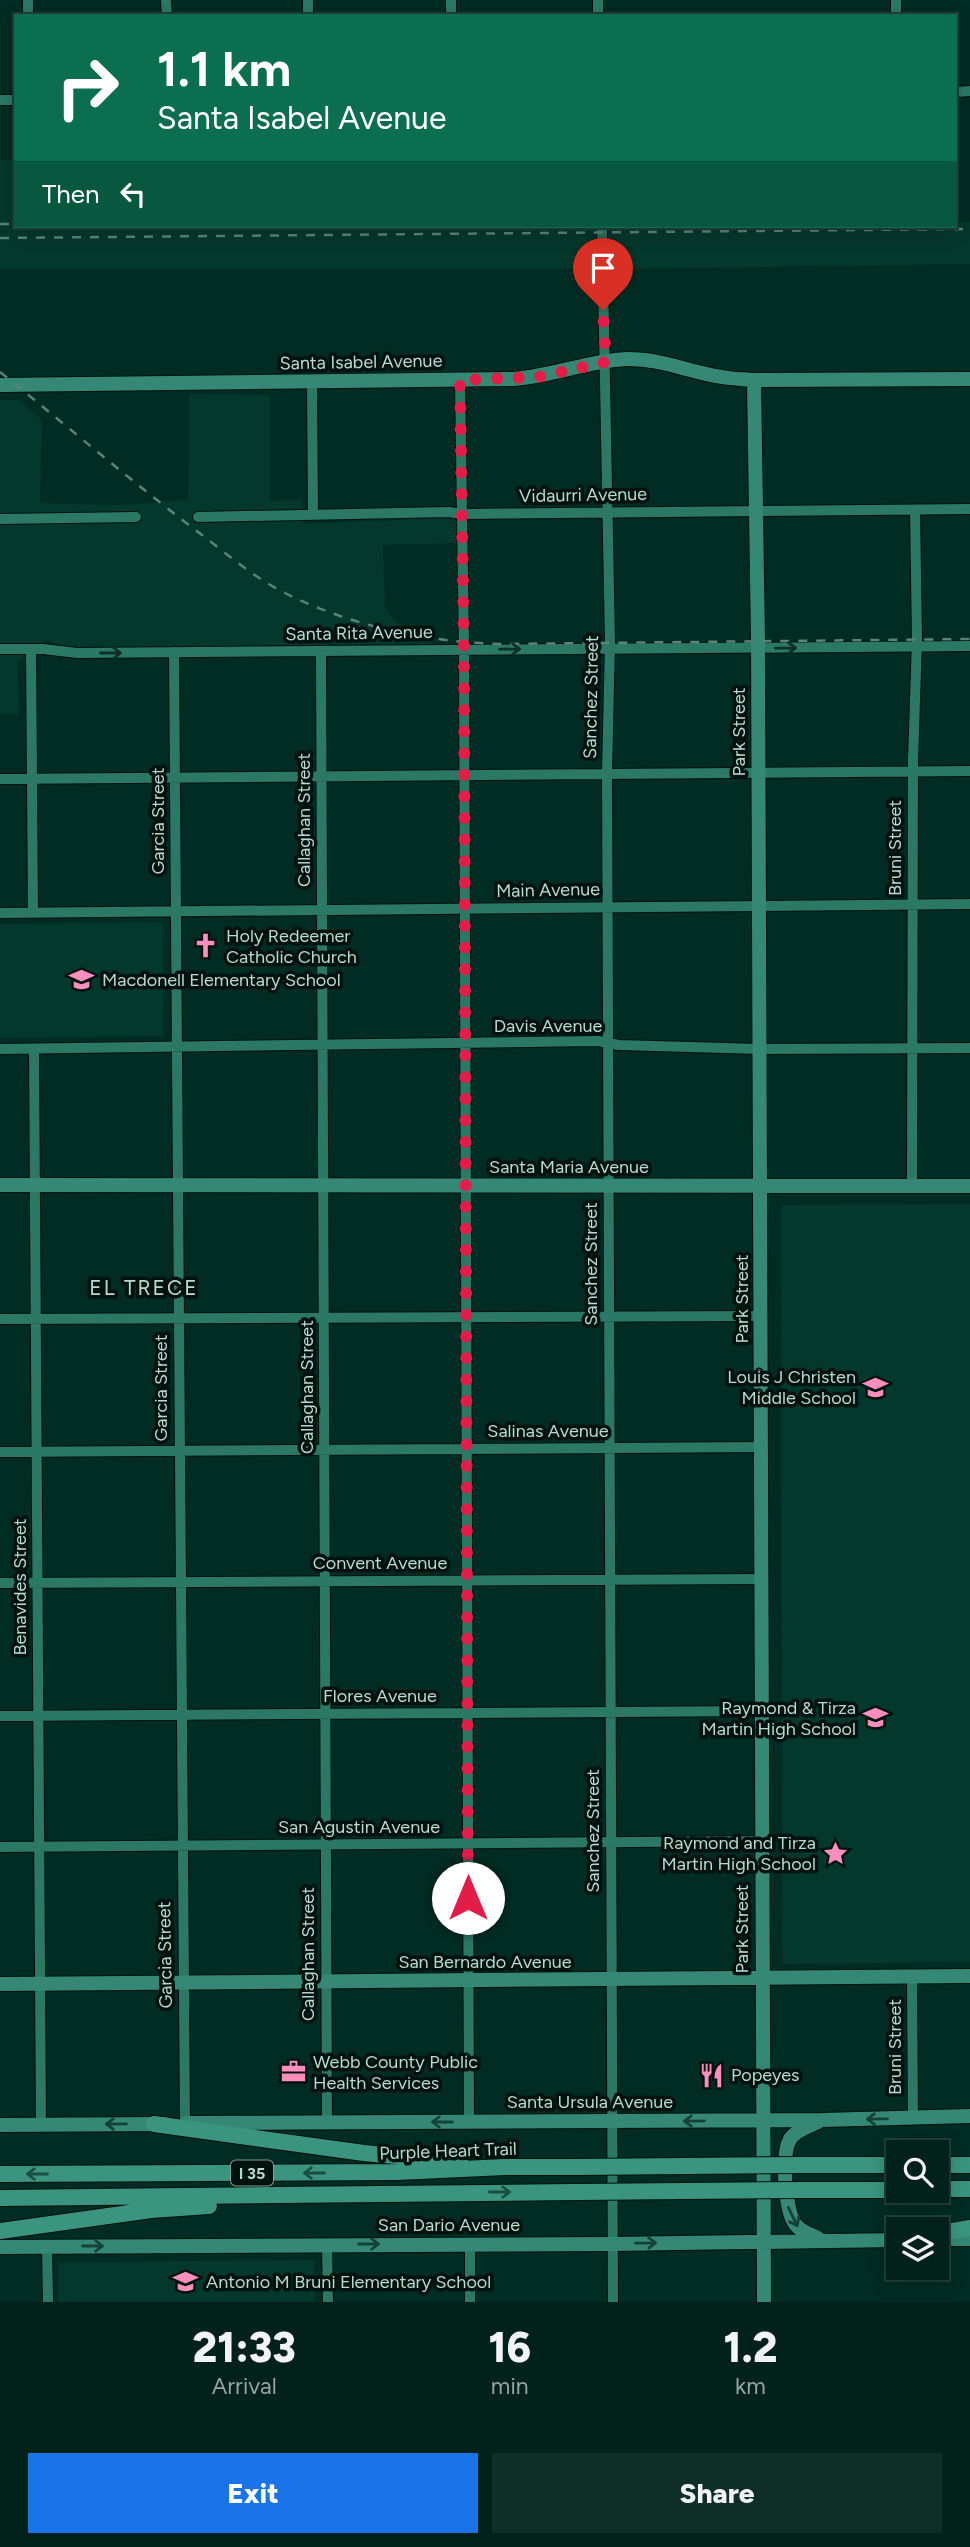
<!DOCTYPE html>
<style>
:root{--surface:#01211a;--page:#0f2e27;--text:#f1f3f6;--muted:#96a3a2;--line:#233e39;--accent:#1a73e8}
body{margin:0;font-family:Figtree,sans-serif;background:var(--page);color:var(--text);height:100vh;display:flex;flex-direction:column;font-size:26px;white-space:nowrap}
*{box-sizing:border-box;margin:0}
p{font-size:23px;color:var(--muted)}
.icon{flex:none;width:38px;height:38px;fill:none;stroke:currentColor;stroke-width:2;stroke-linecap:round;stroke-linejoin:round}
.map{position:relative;height:2302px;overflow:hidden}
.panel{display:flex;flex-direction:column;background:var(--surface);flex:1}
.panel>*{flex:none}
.banner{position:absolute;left:14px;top:14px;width:943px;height:214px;border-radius:0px;box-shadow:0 4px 18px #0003,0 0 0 2px var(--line);background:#0b6e4f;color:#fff;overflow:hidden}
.controls{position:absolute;left:886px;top:2140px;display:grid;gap:14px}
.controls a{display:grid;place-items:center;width:63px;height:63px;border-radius:0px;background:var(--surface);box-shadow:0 4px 18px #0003,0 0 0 2px var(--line);font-size:35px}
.pin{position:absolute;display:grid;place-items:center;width:60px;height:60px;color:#fff;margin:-72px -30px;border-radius:50% 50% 50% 0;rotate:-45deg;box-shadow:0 0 7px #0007}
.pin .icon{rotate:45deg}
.me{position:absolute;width:77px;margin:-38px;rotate:0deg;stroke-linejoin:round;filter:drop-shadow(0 0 5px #0008)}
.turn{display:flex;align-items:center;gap:24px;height:147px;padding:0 28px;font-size:32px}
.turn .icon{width:91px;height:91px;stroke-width:2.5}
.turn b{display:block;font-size:49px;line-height:60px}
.then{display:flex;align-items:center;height:66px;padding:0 28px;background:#0003;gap:14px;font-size:26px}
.eta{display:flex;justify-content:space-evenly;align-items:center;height:119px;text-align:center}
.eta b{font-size:42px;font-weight:800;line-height:49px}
.action{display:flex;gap:14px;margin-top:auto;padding:14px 28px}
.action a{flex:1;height:80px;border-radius:0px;background:var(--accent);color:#fff;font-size:28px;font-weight:800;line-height:80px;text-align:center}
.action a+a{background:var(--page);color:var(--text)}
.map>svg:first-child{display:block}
.built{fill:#05382d}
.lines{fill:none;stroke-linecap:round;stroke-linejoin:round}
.minor-casing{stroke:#00120d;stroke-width:12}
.major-casing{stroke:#00120d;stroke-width:16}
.highway-casing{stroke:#00120d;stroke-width:18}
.minor{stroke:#2b7865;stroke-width:10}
.major{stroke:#358974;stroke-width:14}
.highway{stroke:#3b957e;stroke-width:16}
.rail{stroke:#5b8378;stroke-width:2.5;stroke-dasharray:9 9;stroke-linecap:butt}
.highway-bridge-casing{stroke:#00120d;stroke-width:18;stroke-linecap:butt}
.highway-bridge{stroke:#3b957e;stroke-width:16}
.oneway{stroke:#0d3127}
.oneway2{stroke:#154236}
.oneway3{stroke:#1b4d40}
.route{stroke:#e11d48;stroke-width:12;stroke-dasharray:0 21.6}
.labels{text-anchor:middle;stroke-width:7;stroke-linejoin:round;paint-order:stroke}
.shield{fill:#00120d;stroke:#809f95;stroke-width:2}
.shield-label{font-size:16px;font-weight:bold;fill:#b7dbcf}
.street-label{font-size:18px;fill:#b7dbcf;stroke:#00120d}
.poi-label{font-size:18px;fill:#b7dbcf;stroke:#00120d;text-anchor:start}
.quarter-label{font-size:21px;letter-spacing:2px;fill:#b7dbcf;stroke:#00120d}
</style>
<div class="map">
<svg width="970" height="2302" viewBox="0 0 970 2302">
<rect width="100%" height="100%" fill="#012c23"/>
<path class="built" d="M 0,160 L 16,160 L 16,226 L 186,226 L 211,230 L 621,226 L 956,226 L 956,223 L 970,222 L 970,264 L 633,269 L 0,269 Z
M 189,394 L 270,395 L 270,501 L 302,500 L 303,524 L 443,518 L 457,521 L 457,543 L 383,545 L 385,608 L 396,622 L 438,647 L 77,651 L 45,640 L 17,661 L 19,714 L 0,714 L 0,400 L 19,400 L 42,420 L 40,503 L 124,505 L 188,500 Z
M 161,922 L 163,925 L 163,1036 L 0,1038 L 0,924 Z
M 970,1204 L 970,1962 L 782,1964 L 781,1205 Z
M 314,2260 L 315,2302 L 58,2302 L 58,2262 Z"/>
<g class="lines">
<defs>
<path id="minor" d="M 166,0 L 167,16
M 308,0 L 308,16
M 451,0 L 451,16
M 598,0 L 598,16
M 896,0 L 896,16
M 28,16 L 28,0
M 956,92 L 970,91
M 0,100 L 16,100
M 602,226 L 610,642 L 607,773 L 613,2302
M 460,380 L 464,649 L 469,2122
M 312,382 L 313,514
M 198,517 L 449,512 L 462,514 L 970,509
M 0,519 L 136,517
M 0,649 L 43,649 L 77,653 L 970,646
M 31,649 L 33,912
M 174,652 L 185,2123
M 321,652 L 327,2122
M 0,779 L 970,771
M 0,913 L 970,904
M 0,1049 L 598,1041 L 619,1045 L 760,1049 L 970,1048
M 34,1049 L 41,2125
M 912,1186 L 913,761 L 917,640 L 915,510
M 0,1319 L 761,1316
M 0,1452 L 761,1447
M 0,1583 L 761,1579
M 0,1716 L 761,1711
M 0,1847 L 761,1841
M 912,1977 L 913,2118
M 327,2244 L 328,2302
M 470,2245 L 470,2302
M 47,2246 L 48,2302"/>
<path id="major" d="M 754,380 L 758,640 L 764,2302
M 0,385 L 514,379 C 552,376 588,361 626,359 C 659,358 689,372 722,377 C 732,379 743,379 754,380 L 970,379
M 0,1185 C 323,1183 647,1188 970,1186
M 0,1984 L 970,1976
M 818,2122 C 808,2127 796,2130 790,2139 C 781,2155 785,2210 795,2224 C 801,2232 810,2234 818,2238
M 187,2123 L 822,2120 L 970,2116
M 0,2125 L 164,2124
M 936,2239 L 970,2239
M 0,2247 L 612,2244 L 898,2240"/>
<path id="highway" d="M 154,2124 L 364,2153 L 460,2162
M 801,2165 L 898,2165
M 936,2165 L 970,2165
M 0,2174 L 397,2172 L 505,2167 L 576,2167
M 936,2189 L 970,2189
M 802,2190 L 898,2190
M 0,2198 L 577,2192
M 0,2231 L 151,2210 L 209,2206
M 936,2234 L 970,2228
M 889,2240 L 898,2239"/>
</defs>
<use href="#minor" class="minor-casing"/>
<use href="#major" class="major-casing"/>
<use href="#highway" class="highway-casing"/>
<use href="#minor" class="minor"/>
<use href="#major" class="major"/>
<use href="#highway" class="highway"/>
<path class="rail" d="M 0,224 L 16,224
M 0,238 L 970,229
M 0,372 C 66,425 131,481 198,532 C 226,553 253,577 285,593 C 351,626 427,642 500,644 L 970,639"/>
<defs>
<path id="highway-bridge" d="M 576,2167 L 801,2165
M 577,2192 L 802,2190"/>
</defs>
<use href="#highway-bridge" class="highway-bridge-casing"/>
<use href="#highway-bridge" class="highway-bridge"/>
</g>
<defs><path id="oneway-shaft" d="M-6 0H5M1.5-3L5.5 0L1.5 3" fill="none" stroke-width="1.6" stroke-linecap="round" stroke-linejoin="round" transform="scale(1.75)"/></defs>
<g class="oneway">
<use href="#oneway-shaft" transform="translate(786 648) rotate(-1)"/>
<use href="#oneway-shaft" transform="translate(510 649) rotate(-1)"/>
<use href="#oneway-shaft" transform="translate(111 653)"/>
</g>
<g class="oneway2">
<use href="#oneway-shaft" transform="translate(877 2119) rotate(179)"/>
<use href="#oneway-shaft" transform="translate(694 2121) rotate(179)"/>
<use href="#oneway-shaft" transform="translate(442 2122) rotate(180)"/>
<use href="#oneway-shaft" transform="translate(116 2124) rotate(179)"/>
<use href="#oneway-shaft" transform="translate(793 2217) rotate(64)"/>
<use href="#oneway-shaft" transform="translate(646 2243) rotate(-1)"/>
<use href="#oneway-shaft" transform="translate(369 2244)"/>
<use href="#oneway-shaft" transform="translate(93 2246)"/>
</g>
<g class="oneway3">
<use href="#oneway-shaft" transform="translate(314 2173) rotate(180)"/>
<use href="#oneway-shaft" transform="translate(37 2174) rotate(180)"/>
<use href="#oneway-shaft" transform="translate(500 2192)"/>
</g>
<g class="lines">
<path class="route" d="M 468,1898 L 464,649 L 460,380 L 538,377 L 606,362 L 603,310"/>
</g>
<defs>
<symbol id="church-bare" viewBox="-9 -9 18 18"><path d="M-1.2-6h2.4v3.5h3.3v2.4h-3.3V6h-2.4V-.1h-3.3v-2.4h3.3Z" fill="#fd8ebe" stroke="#00120d" stroke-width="2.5" paint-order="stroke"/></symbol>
<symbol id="school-bare" viewBox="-9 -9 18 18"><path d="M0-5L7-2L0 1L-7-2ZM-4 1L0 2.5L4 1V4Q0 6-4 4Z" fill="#fd8ebe" stroke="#00120d" stroke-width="2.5" paint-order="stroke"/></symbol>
<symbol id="sight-bare" viewBox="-9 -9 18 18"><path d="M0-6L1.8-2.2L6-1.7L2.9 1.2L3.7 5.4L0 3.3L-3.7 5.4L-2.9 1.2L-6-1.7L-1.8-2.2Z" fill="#fd8ebe" stroke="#00120d" stroke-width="2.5" paint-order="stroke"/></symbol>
<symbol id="office-bare" viewBox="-9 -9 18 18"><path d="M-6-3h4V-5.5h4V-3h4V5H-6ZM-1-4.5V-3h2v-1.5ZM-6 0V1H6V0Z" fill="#fd8ebe" stroke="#00120d" stroke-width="2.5" paint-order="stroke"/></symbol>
<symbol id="restaurant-bare" viewBox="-9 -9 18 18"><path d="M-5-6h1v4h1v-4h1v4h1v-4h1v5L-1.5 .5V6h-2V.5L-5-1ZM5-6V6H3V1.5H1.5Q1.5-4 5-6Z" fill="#fd8ebe" stroke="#00120d" stroke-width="2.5" paint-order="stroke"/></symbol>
</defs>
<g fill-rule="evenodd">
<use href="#church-bare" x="188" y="928" width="35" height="35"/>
<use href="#school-bare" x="64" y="962" width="35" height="35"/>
<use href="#school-bare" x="858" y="1370" width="35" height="35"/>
<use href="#school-bare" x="858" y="1700" width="35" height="35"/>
<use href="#sight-bare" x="818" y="1836" width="35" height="35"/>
<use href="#office-bare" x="276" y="2054" width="35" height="35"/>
<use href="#restaurant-bare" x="694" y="2058" width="35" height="35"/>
<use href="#school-bare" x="168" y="2264" width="35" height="35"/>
</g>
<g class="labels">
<rect class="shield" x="231" y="2160.5" width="42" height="25" rx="5"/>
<g class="shield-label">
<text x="252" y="2179">I 35</text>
</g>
<g class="street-label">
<text transform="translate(361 362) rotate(-1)" y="6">Santa Isabel Avenue</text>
<text transform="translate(583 495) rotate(-1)" y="6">Vidaurri Avenue</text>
<text transform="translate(359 633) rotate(-1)" y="6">Santa Rita Avenue</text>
<text transform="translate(591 697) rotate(-89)" y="6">Sanchez Street</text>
<text transform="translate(739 732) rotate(-90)" y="6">Park Street</text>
<text transform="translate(304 820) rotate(-90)" y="6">Callaghan Street</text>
<text transform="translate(158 821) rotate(-90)" y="6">Garcia Street</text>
<text transform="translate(895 848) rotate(-90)" y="6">Bruni Street</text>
<text transform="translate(548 890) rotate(-1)" y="6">Main Avenue</text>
<text x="548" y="1032">Davis Avenue</text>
<text x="569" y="1173">Santa Maria Avenue</text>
<text transform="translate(591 1264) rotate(-90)" y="6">Sanchez Street</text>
<text transform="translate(742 1299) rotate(-90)" y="6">Park Street</text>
<text transform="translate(307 1387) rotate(-90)" y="6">Callaghan Street</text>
<text transform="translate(161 1388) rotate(-90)" y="6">Garcia Street</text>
<text x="548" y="1437">Salinas Avenue</text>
<text x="380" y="1569">Convent Avenue</text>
<text transform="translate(20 1587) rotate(-90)" y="6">Benavides Street</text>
<text x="380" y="1702">Flores Avenue</text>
<text x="359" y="1833">San Agustin Avenue</text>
<text transform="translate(593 1831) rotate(-90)" y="6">Sanchez Street</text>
<text transform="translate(742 1929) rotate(-90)" y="6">Park Street</text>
<text transform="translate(308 1954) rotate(-90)" y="6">Callaghan Street</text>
<text transform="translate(165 1955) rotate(-91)" y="6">Garcia Street</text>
<text x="485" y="1968">San Bernardo Avenue</text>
<text transform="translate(895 2047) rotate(-90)" y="6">Bruni Street</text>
<text x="590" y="2108">Santa Ursula Avenue</text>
<text transform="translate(448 2151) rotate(-2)" y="6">Purple Heart Trail</text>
<text x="449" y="2231">San Dario Avenue</text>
</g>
<g class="poi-label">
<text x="226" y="942">Holy Redeemer<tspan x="226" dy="21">Catholic Church</tspan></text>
<text x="102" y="986">Macdonell Elementary School</text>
<text x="856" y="1383" text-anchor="end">Louis J Christen<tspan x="856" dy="21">Middle School</tspan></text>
<text x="856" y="1714" text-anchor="end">Raymond &amp; Tirza<tspan x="856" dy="21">Martin High School</tspan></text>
<text x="816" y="1849" text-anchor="end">Raymond and Tirza<tspan x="816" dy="21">Martin High School</tspan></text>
<text x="313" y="2068">Webb County Public<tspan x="313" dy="21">Health Services</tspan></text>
<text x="731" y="2081">Popeyes</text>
<text x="206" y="2288">Antonio M Bruni Elementary School</text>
</g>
<g class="quarter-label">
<text x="144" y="1295">EL TRECE</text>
</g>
</g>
</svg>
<div class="controls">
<a><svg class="icon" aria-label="search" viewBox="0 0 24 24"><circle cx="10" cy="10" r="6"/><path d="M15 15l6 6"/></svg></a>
<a><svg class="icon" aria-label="layers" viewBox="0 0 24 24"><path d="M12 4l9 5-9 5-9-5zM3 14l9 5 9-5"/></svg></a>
</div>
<div class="pin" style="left:603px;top:310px;background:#d93025"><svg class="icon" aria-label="arrive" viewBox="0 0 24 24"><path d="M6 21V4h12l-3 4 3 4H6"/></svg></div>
<svg class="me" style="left:468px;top:1898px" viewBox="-20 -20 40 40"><circle r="19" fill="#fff"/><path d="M0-13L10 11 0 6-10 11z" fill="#e11d48"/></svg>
<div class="banner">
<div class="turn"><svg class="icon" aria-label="right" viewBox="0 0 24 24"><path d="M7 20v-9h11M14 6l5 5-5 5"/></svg><div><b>1.1 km</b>Santa Isabel Avenue</div></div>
<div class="then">Then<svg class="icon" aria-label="left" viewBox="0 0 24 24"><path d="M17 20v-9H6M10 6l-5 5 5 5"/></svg></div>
</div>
</div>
<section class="panel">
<div class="eta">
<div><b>21:33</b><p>Arrival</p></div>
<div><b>16</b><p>min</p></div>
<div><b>1.2</b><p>km</p></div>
</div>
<div class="action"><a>Exit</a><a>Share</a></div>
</section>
